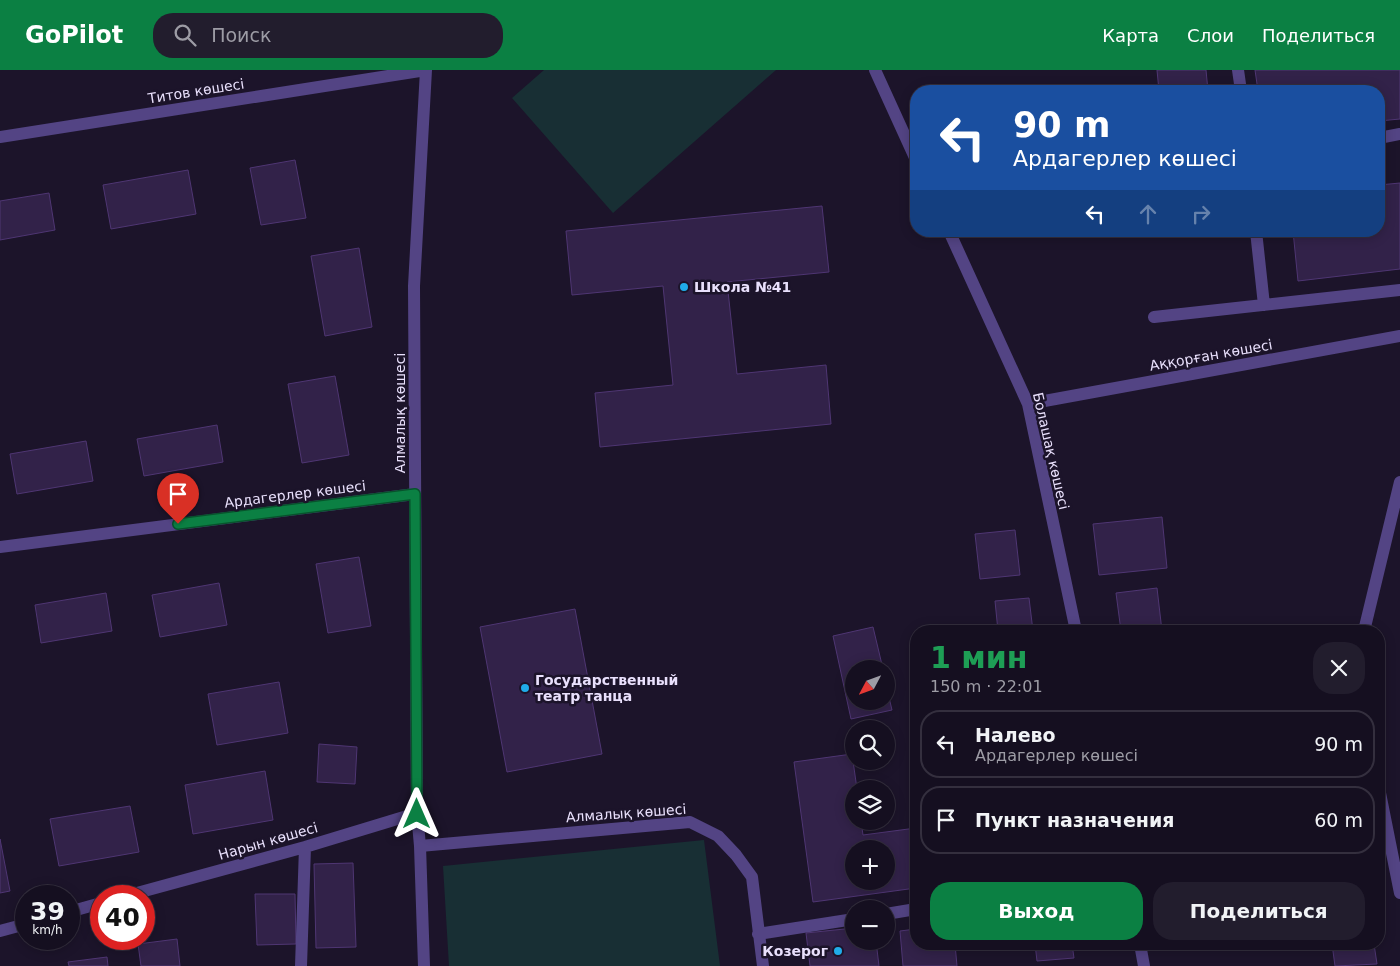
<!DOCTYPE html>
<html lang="ru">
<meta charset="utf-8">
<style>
:root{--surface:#150f20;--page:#221d2d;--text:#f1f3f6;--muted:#9d9ca5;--line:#342f3e;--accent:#0b8043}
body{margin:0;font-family:"DejaVu Sans",sans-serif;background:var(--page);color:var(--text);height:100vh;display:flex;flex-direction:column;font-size:19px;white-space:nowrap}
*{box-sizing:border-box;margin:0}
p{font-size:16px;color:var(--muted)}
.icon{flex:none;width:28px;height:28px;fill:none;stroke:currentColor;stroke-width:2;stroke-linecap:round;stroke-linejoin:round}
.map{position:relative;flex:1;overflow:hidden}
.drawer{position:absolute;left:910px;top:555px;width:475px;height:325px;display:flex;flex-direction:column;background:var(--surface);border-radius:20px;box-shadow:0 2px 12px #0003,0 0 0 1px var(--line)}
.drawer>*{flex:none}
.banner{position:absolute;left:910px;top:15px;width:475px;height:152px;border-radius:20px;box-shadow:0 2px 12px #0003,0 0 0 1px var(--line);background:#1a4fa0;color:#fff;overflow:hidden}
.needle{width:32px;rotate:229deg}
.controls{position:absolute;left:845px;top:590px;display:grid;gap:10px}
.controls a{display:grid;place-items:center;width:50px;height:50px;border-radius:50%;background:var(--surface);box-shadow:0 2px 12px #0003,0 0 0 1px var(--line);font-size:25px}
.speed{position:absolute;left:15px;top:815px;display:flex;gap:10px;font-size:25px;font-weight:700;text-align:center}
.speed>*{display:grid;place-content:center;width:65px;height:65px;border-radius:50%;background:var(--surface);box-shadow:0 2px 12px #0003,0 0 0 1px var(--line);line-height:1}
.speed small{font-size:12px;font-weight:400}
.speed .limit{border:8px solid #d22;background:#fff;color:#111}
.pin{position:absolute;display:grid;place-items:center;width:42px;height:42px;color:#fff;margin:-51px -21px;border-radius:50% 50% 50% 0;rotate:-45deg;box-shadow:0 0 5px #0007}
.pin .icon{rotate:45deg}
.me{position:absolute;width:55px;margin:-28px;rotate:0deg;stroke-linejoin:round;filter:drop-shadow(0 0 4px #0008)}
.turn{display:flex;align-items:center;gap:18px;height:105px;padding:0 20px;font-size:22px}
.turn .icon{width:65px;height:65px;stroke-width:2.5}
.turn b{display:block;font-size:35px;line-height:42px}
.lanes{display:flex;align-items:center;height:48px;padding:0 20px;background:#0003;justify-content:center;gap:25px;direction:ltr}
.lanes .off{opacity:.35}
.round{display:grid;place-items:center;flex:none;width:52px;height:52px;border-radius:20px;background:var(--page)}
.overview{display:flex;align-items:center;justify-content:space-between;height:85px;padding:0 20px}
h1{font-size:30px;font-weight:700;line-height:38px;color:#1e9e55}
.action{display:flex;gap:10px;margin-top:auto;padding:10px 20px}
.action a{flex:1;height:58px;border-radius:20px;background:var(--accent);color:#fff;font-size:20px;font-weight:700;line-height:58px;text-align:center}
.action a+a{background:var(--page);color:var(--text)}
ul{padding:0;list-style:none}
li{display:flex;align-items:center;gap:15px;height:68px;margin:0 10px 8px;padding:0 10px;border:2px solid var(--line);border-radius:20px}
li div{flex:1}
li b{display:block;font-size:19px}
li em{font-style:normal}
header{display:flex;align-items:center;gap:30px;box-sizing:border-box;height:70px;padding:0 25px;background:var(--accent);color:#fff}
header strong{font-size:24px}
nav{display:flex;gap:28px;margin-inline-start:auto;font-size:18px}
.search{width:350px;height:45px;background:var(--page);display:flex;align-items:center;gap:12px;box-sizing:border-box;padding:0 18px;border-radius:20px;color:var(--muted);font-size:19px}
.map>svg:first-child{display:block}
.green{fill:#182f34}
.building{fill:#322249;stroke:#4f3673;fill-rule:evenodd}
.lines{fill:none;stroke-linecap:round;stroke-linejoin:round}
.minor{stroke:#534484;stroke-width:12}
.route-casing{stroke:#07532c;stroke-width:12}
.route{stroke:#0b8043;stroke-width:9}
.poi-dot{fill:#20ace9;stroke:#1c142a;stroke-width:2}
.labels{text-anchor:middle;stroke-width:5;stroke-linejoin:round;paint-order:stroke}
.street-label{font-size:14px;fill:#e9e0fc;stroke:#1c142a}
.poi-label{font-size:14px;font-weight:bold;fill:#e9e0fc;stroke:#1c142a;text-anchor:start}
</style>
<header>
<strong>GoPilot</strong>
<div class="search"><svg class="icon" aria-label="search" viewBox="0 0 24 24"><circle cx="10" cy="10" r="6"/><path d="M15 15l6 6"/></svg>Поиск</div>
<nav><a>Карта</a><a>Слои</a><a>Поделиться</a></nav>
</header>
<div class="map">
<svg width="1400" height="896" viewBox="0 0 1400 896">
<rect width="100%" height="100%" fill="#1c142a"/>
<path class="green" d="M 544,0 L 776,0 L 613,143 L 512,28 Z
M 704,770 L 720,896 L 449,896 L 443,796 Z"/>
<path class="building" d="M 1157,0 L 1206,0 L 1208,21 L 1159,21 Z
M 1255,0 L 1400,0 L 1400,49 L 1379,51 L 1379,21 L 1258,21 Z
M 295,90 L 306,148 L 261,155 L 250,98 Z
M 188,100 L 196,144 L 111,159 L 103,115 Z
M 1400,113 L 1400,199 L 1298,211 L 1293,161 L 1379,161 L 1379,115 Z
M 49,123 L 55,160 L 0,170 L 0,131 Z
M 822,136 L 829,202 L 727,212 L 737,304 L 826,295 L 831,354 L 600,377 L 595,323 L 673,315 L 663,216 L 572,225 L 566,161 Z
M 359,178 L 372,257 L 325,266 L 311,186 Z
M 335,306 L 349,385 L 302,393 L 288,314 Z
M 217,355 L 223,392 L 144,406 L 137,369 Z
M 86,371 L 93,411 L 17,424 L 10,384 Z
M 1162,447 L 1167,498 L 1099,505 L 1093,454 Z
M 1015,460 L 1020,505 L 980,509 L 975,464 Z
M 359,487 L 371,556 L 328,563 L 316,494 Z
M 219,513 L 227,555 L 160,567 L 152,525 Z
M 1157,518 L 1162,561 L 1121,561 L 1116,523 Z
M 106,523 L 112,561 L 41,573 L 35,535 Z
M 1029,528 L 1033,561 L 998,561 L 995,531 Z
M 575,539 L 602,684 L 507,702 L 480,557 Z
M 873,557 L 883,599 L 854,599 L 854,631 L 886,631 L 886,615 L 892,640 L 851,649 L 833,566 Z
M 279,612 L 288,663 L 217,675 L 208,624 Z
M 319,674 L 357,677 L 355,714 L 317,712 Z
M 852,684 L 857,719 L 854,719 L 854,751 L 861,751 L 863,765 L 916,758 L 916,818 L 813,832 L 794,692 ZM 854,779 L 886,779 L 886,811 L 854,811 Z
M 265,701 L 273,750 L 193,764 L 185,715 Z
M 130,736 L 139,782 L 59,796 L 50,749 Z
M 0,769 L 10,821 L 0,823 Z
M 353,793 L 356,877 L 316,878 L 314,794 Z
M 255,824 L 295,824 L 296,874 L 257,875 Z
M 854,858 L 854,871 L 876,871 L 879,896 L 810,896 L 806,863 Z
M 916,859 L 916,874 L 955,874 L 957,896 L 903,896 L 900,861 Z
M 177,869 L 180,896 L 141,896 L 138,874 Z
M 1035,874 L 1072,874 L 1074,888 L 1037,891 Z
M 1332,874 L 1374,874 L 1377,894 L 1335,896 Z
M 107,887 L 108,896 L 69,896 L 68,892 Z"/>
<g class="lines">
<path class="minor" d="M 875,0 L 916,90
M 1238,0 L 1241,21
M 0,67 L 426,0
M 1379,68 L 1400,64
M 949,161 L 1028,334 L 1076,561
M 1256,161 L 1264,235
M 1154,247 L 1400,220
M 1028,334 L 1400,266
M 0,477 L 415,424
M 1364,561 L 1400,412
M 1379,718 L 1400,823
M 420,776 L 690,752 L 718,766 L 736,785 L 752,807 L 763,896
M 126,826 L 305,777 L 417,743
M 69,842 L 101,833
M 886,844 L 916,839
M 0,861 L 26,854
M 758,864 L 854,849
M 1140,874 L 1144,896
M 301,896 L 305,777
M 424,896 L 420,776 L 417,743 L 414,216 L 426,0"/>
</g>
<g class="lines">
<defs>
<path id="route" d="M 178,454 L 415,424 L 417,744"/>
</defs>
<use href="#route" class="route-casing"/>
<use href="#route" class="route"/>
</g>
<g class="poi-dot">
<circle cx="684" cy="217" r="5"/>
<circle cx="525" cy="618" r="5"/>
<circle cx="838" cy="881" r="5"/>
</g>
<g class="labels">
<g class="street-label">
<text transform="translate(196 21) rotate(-9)" y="5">Титов көшесі</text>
<text transform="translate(1211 285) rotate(-10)" y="5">Аққорған көшесі</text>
<text transform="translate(400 343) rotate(-90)" y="5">Алмалық көшесі</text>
<text transform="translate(1051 381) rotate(77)" y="5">Болашақ көшесі</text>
<text transform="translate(295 424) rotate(-7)" y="5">Ардагерлер көшесі</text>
<text transform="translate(626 743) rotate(-4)" y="5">Алмалық көшесі</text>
<text transform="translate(268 771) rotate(-16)" y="5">Нарын көшесі</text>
</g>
<g class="poi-label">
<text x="694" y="222">Школа №41</text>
<text x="535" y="615">Государственный<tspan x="535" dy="16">театр танца</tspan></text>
<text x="828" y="886" text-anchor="end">Козерог</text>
</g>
</g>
</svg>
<div class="controls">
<a><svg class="needle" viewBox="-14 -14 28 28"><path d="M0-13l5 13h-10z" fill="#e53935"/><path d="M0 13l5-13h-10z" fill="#9d9ca5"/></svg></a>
<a><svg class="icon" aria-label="search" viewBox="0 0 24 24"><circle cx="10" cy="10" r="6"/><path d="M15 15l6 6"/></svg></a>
<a><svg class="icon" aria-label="layers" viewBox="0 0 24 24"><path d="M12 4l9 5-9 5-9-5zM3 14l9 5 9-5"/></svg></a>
<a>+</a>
<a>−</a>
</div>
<div class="speed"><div>39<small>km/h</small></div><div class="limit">40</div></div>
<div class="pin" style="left:178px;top:454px;background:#d93025"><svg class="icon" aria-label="arrive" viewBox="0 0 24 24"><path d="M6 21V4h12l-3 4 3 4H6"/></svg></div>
<svg class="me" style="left:417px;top:744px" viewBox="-20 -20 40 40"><path d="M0-17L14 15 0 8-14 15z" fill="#0b8043" stroke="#fff" stroke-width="4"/></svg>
<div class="banner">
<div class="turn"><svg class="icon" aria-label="left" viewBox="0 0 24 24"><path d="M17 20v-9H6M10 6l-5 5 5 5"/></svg><div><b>90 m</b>Ардагерлер көшесі</div></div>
<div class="lanes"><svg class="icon" aria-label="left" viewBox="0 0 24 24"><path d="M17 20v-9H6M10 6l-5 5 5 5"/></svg><svg class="icon off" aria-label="ahead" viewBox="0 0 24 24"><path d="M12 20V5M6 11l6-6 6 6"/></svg><svg class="icon off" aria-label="right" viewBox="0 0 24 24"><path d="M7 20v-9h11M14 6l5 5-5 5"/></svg></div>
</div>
<section class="drawer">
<div class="overview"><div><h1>1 мин</h1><p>150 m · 22:01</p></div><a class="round"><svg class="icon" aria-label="close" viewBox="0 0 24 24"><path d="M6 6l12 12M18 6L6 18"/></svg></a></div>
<ul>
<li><svg class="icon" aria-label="left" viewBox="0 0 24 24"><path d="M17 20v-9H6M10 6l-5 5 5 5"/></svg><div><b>Налево</b><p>Ардагерлер көшесі</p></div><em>90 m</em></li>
<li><svg class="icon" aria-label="arrive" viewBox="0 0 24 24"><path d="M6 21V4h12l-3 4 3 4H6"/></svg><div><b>Пункт назначения</b></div><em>60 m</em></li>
</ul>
<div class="action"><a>Выход</a><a>Поделиться</a></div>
</section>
</div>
